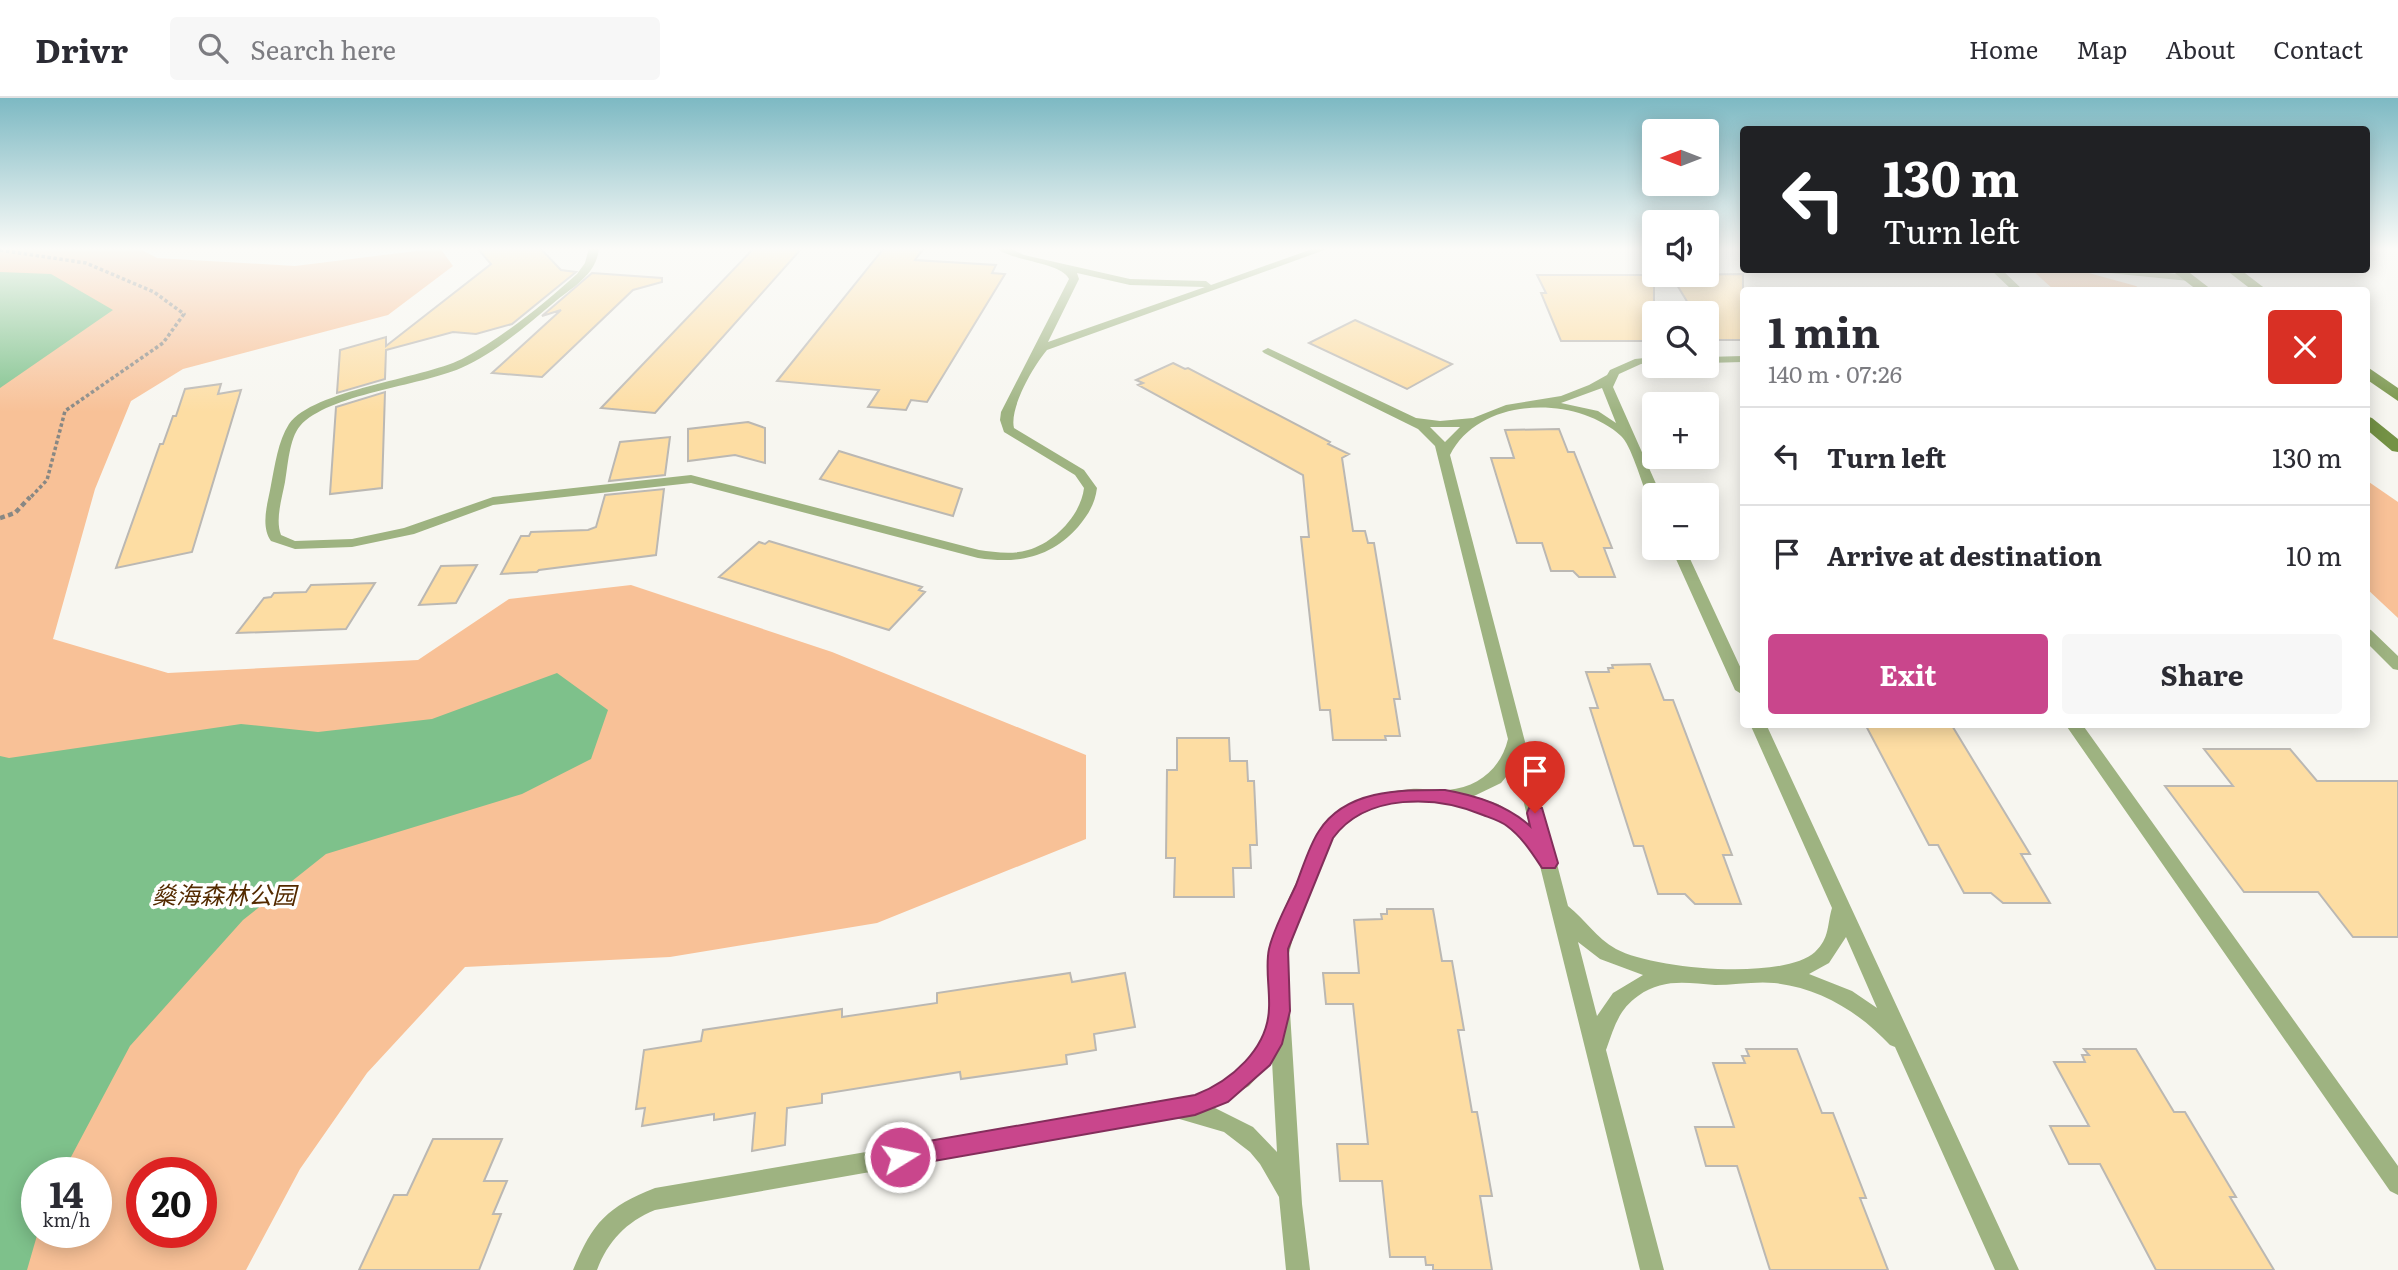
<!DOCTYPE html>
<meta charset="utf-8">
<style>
:root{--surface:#fff;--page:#f7f7f7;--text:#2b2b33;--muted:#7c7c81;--line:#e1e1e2;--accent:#c9468c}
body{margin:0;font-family:Literata,"Noto Sans SC",serif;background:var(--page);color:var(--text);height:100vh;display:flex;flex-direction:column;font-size:26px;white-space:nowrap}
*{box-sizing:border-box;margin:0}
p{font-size:23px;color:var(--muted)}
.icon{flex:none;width:38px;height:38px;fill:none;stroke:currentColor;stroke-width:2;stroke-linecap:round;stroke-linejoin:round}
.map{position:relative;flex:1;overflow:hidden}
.side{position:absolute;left:1740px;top:189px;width:630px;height:441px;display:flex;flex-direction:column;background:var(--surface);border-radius:7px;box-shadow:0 4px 18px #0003}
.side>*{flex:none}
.guide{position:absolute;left:1740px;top:28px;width:630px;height:147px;border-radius:7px;box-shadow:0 4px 18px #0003;background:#202124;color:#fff;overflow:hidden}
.needle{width:46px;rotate:270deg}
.buttons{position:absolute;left:1642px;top:21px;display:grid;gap:14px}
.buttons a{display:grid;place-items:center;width:77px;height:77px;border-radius:7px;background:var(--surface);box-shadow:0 4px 18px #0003;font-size:35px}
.speed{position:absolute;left:21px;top:1059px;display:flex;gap:14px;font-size:35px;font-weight:700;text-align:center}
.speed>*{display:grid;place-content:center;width:91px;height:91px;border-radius:50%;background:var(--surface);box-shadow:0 4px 18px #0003;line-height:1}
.speed small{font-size:18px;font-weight:400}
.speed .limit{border:10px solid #d22;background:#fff;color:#111}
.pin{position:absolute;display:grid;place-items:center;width:60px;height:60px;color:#fff;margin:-72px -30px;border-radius:50% 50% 50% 0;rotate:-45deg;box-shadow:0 0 7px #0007}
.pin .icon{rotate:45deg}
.me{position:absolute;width:77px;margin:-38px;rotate:80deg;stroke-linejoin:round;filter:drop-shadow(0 0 5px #0008)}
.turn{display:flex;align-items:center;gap:24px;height:147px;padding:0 28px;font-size:32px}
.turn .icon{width:91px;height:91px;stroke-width:2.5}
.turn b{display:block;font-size:49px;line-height:60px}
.round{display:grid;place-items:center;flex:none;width:74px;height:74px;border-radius:7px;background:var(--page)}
.headline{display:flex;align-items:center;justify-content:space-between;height:119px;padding:0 28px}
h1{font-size:42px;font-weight:700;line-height:52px}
.button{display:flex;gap:14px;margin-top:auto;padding:14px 28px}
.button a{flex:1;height:80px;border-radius:7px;background:var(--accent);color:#fff;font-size:28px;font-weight:700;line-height:80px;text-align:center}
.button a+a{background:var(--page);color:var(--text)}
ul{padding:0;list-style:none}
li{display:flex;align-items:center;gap:21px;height:98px;padding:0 28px;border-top:2px solid var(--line)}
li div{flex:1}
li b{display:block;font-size:26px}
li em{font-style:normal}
header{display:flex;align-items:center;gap:42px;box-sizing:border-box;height:98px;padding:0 35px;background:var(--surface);border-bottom:2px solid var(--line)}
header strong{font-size:33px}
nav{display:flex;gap:38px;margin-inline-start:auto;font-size:24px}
.search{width:490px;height:63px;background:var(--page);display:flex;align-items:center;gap:18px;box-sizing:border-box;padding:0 24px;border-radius:7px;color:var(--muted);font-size:26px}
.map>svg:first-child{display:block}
.green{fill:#f8c197;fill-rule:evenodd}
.water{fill:#7ec18b}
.building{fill:#fddda3;stroke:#bbb8b3;stroke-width:2}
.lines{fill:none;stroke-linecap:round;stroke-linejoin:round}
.path-far1{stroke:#888884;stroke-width:3.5;stroke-dasharray:3.5 2.5;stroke-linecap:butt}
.path{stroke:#888884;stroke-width:4.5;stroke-dasharray:5 3.5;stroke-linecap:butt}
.service{fill:#9eb381;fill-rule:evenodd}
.secondary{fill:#749245;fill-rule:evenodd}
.route{fill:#c9468c;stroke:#832e5b;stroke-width:2}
.labels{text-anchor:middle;stroke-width:7;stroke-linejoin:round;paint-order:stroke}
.park-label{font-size:24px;font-style:italic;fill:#542b00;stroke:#fffffe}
</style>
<header>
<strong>Drivr</strong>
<div class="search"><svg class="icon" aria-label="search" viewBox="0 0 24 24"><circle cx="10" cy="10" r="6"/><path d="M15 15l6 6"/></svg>Search here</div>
<nav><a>Home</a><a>Map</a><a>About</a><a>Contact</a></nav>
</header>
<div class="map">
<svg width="2398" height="1172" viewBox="0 0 2398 1172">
<rect width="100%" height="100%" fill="#f7f6f0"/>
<path class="green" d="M 0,150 L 130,150 L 142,152 L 157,160 L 295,168 L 440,150 L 453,168 L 388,217 L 183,271 L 131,303 L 95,391 L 53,541 L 168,575 L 418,562 L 509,501 L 631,487 L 832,554 L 1086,657 L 1086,741 L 877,825 L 670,859 L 465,869 L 367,975 L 300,1071 L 246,1172 L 0,1172 ZM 37,1074 L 96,1074 L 96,1134 L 37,1134 ZM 142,1074 L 201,1074 L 201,1134 L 142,1134 Z
M 2032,172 L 2078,172 L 2136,188 L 2142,192 L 2054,192 Z
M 2366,382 L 2398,404 L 2398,520 L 2366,490 Z"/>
<path class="water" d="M 0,174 L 51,176 L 113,212 L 0,290 Z
M 557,575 L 608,612 L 591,661 L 522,696 L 326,756 L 243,822 L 130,948 L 63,1074 L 37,1074 L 38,1134 L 27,1172 L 0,1172 L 0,658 L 9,660 L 241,626 L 318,634 L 432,621 Z"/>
<path class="building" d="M 477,150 L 540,150 L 561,172 L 576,174 L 512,226 L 476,236 L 453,234 L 386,252 L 385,281 L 337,295 L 340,252 L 386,239 L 386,248 L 491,166 Z
M 754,150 L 802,150 L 655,315 L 601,310 Z
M 884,150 L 924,150 L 915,162 L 996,167 L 992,175 L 1005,176 L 927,304 L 911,302 L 906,312 L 868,309 L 879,292 L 777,283 Z
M 592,175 L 662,180 L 662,184 L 633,192 L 542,279 L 492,275 L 561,212 L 542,218 Z
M 1743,176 L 1743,242 L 1710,242 L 1706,236 L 1706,215 L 1694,215 L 1671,177 Z
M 1537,177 L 1654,177 L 1654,243 L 1561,243 L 1541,195 L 1546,195 Z
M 1355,222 L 1452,266 L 1407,291 L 1309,245 Z
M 1173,265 L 1185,271 L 1188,270 L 1330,344 L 1328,346 L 1349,356 L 1342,360 L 1353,433 L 1365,433 L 1368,445 L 1374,445 L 1400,601 L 1394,601 L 1400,638 L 1385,638 L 1386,642 L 1333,642 L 1330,612 L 1320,612 L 1301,439 L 1309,439 L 1303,377 L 1138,287 L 1143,285 L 1136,282 Z
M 221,286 L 218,296 L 241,292 L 192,454 L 116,470 L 160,346 L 163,346 L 173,318 L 176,318 L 185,291 Z
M 385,294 L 382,390 L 330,396 L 336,309 Z
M 748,324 L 765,330 L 765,365 L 735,357 L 688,363 L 688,331 Z
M 1559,331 L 1568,354 L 1574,354 L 1612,450 L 1604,450 L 1615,479 L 1579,479 L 1573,473 L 1551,473 L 1542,445 L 1517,445 L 1491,360 L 1514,360 L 1505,332 Z
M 670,339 L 665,377 L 609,383 L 620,344 Z
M 839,353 L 962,391 L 953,418 L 820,381 Z
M 664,391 L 656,457 L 539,472 L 537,474 L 501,476 L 521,438 L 529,438 L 531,434 L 588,432 L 596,429 L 605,397 Z
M 769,443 L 922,489 L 919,492 L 925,494 L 889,532 L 719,479 L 759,444 L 765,446 Z
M 477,467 L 456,505 L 419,507 L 441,468 Z
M 375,485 L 346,531 L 237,535 L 264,500 L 271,499 L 274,495 L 306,494 L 311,487 Z
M 1650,566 L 1664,602 L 1673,602 L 1732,757 L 1723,757 L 1741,806 L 1695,806 L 1685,796 L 1658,796 L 1643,748 L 1634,748 L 1590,610 L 1598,610 L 1586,574 L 1609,574 L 1608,570 L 1613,570 L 1612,567 Z
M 1865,626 L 1951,626 L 2030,756 L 2021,756 L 2050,805 L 2003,805 L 1991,795 L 1964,795 L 1938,747 L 1929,747 Z
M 1177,640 L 1229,640 L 1230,663 L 1247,663 L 1248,683 L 1254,683 L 1257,747 L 1250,747 L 1251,770 L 1233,770 L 1234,799 L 1174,799 L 1175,760 L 1166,760 L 1167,672 L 1177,672 Z
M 2204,651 L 2290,651 L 2317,683 L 2398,683 L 2398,839 L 2353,839 L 2318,794 L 2244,794 L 2165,688 L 2233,688 Z
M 1387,811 L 1433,811 L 1442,863 L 1452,863 L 1464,932 L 1458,932 L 1472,1014 L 1477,1014 L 1492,1098 L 1480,1098 L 1492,1172 L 1433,1172 L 1433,1167 L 1426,1167 L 1425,1159 L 1390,1159 L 1382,1083 L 1340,1083 L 1337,1046 L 1368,1046 L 1353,906 L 1326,906 L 1323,875 L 1359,875 L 1354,822 L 1382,821 L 1381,816 L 1387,816 Z
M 1070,875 L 1072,884 L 1125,875 L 1135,929 L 1094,936 L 1096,952 L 1066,957 L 1067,966 L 961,981 L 960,974 L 822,996 L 822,1005 L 787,1010 L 785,1047 L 752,1053 L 755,1015 L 714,1022 L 714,1016 L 642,1028 L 645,1010 L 636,1011 L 644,952 L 701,943 L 703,932 L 842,911 L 842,919 L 937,905 L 937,895 Z
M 1746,951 L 1797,951 L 1822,1015 L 1833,1015 L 1866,1100 L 1860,1100 L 1888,1172 L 1770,1172 L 1737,1068 L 1706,1068 L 1695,1029 L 1734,1029 L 1713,965 L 1745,965 L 1742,958 L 1749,958 Z
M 2084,951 L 2136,951 L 2174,1014 L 2185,1014 L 2236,1099 L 2230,1099 L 2274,1172 L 2156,1172 L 2100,1066 L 2069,1066 L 2050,1028 L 2089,1028 L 2054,964 L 2085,964 L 2082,957 L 2089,957 Z
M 433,1041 L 502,1041 L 484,1083 L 507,1083 L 493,1116 L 501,1116 L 479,1172 L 359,1172 L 394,1097 L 407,1097 Z"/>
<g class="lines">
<path class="path-far1" d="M 0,152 L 86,165 L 154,194 L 184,216 L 163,245 L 65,313 L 47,382 L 29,401"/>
<path class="path" d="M 0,420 L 15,415 L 30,399"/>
<path class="service" d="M 589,150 L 599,150 C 597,175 575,188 557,202 C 527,227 497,254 461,270 C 420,288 328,296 300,328 C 289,341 288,368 285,384 C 282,400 275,422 281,437 L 295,443 L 352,441 L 404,430 L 493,399 L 691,377 L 979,452 C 994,454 1012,457 1028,452 C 1054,445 1081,417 1084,390 L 1075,377 L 1004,334 L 1000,322 L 1001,314 L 1069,181 C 1061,164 1014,164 996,150 L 1009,150 L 1024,157 L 1130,181 L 1206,183 L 1211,187 L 1315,150 L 1330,150 L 1047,252 C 1034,267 1009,310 1014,330 L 1084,372 L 1097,390 C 1095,406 1088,417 1078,429 C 1050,460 1018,466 978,460 L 691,385 L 493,407 L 414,436 L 352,449 L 295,451 L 271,443 C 260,427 268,405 271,387 C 275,367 278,343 289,326 C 313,292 421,281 462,261 C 501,241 545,205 577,176 L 585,165 ZM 1077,175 L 1130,187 L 1205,189 L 1048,244 L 1079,181 Z
M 1991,172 L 2002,172 L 2023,192 L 2012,192 Z
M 2104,172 L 2135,172 L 2189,177 L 2194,180 L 2189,183 L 2109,175 Z
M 1268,250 L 1416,320 L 1440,323 L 1473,320 L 1506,307 L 1561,298 L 1589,287 L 1607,277 L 1610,272 L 1635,261 L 1654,259 L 1654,265 L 1641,266 L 1619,276 L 1613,289 L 1661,397 L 1654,397 L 1654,401 L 1647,397 C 1641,383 1631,347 1621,338 C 1576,297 1480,298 1450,357 L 1568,808 C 1585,821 1596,840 1616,851 C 1653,871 1783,883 1815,854 C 1830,840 1827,826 1832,810 L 1750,626 L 1766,626 L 2019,1172 L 1995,1172 L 1895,949 L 1890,947 C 1859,914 1820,890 1774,885 C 1756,883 1734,887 1715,887 C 1687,885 1663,880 1638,898 C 1618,912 1614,930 1606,952 L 1664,1172 L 1640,1172 L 1538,760 C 1531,755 1527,746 1521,740 C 1511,729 1499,721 1486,715 C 1440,694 1365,696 1333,741 C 1326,750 1323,765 1318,775 C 1306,806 1292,834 1287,866 L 1302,1106 L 1310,1172 L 1286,1172 L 1279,1099 L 1260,1066 L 1250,1054 L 1224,1034 L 1176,1020 L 655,1112 C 626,1124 608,1143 597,1172 L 573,1172 C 593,1124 607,1109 655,1090 L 1194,998 C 1230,982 1269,955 1270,911 C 1270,895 1266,879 1268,863 C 1272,832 1288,803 1301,774 C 1306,761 1310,746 1318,735 C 1337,705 1378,694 1411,691 C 1423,690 1436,693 1448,692 C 1479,689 1501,670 1508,641 L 1435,348 L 1418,331 L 1264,255 L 1262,253 ZM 1602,290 L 1616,325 L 1598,313 L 1561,305 ZM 1430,329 L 1460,329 L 1445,344 ZM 1515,668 L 1529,726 L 1498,706 L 1474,698 L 1501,685 ZM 1846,839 L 1877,910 L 1852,893 L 1809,876 L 1829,865 ZM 1578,844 L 1600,861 L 1643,877 L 1613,895 L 1597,918 ZM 1272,963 L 1277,1054 L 1253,1029 L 1213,1009 L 1249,988 Z
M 1743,258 L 1743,264 L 1706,265 L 1706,259 Z
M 1671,450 L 1685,450 L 1743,575 L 1743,597 L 1735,592 Z
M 2366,530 L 2371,532 L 2398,558 L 2398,572 L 2393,571 L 2366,544 Z
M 2065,626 L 2082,626 L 2398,1068 L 2398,1097 L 2390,1093 Z"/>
<path class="secondary" d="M 2171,172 L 2186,172 L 2212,192 L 2197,192 Z
M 2226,172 L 2241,172 L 2267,192 L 2252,192 Z
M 2366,268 L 2398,290 L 2398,303 L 2366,281 Z
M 2366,318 L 2372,320 L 2398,341 L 2398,354 L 2392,353 L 2366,331 Z"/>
</g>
<linearGradient id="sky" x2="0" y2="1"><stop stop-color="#7db9c3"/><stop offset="0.48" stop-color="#fbfbf8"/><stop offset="1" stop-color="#fbfbf8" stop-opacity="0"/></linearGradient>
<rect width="2398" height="314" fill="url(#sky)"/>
<path class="route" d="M 1445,692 C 1474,697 1508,708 1530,728 L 1527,715 L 1529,710 L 1542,710 L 1558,765 L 1555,770 L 1542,770 C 1532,755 1522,739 1507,728 C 1501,723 1491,720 1483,717 C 1436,697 1366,695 1333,740 L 1288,851 L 1290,913 L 1282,946 L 1270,967 L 1228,1004 L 1195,1017 L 900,1069 L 892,1066 L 889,1059 L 892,1051 L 900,1048 L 1195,997 C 1231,983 1268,951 1269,910 C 1270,891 1265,869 1269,851 C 1274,829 1287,807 1296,787 C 1303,769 1309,748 1319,733 C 1346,691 1401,692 1445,692 Z"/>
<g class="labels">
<g class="park-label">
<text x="224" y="806">燊海森林公园</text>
</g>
</g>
</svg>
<div class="buttons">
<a><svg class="needle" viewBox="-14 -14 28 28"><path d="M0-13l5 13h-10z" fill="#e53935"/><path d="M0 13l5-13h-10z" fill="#7c7c81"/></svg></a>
<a><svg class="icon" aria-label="sound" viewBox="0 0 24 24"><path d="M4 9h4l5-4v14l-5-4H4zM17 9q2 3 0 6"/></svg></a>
<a><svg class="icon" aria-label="search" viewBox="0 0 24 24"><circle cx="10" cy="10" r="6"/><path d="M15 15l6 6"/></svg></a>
<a>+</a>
<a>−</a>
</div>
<div class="speed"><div>14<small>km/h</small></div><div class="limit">20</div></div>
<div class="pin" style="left:1535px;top:715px;background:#d93025"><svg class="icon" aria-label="arrive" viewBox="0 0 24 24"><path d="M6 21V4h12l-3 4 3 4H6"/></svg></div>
<svg class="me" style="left:900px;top:1059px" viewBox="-20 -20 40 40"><circle r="17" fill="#c9468c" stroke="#fff" stroke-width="3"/><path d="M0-11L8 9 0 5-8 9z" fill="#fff"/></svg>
<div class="guide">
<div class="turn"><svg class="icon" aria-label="left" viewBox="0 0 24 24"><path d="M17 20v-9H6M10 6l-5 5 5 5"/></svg><div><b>130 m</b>Turn left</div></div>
</div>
<section class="side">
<div class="headline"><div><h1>1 min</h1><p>140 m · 07:26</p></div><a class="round" style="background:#d93025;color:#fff"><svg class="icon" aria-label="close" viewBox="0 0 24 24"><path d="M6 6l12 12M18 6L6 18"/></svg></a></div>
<ul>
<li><svg class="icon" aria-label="left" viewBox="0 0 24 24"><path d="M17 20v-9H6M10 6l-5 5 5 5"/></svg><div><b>Turn left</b></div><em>130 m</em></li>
<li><svg class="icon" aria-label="arrive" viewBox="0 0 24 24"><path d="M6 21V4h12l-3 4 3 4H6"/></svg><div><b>Arrive at destination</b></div><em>10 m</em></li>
</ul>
<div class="button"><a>Exit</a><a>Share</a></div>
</section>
</div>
